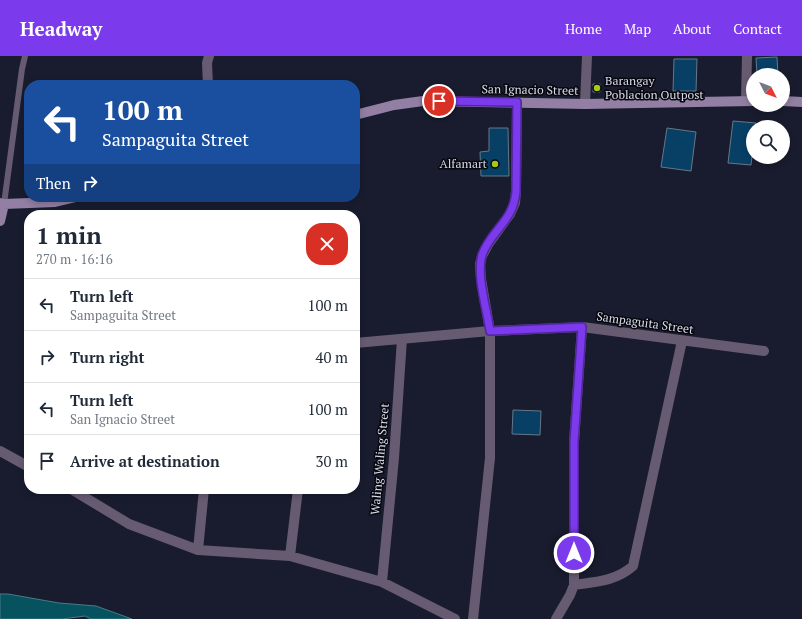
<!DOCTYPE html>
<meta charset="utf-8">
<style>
:root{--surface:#fff;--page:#f6f6f7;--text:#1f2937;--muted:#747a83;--line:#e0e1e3;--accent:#7c3aed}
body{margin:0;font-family:"PT Serif",serif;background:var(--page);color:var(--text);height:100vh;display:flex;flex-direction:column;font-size:15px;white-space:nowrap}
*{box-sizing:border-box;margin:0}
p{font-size:13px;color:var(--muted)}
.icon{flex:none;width:22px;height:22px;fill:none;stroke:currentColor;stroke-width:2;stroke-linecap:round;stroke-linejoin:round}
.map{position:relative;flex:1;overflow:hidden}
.side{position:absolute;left:24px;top:154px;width:336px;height:284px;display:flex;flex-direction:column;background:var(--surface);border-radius:16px;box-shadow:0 2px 6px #0003}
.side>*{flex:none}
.banner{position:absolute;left:24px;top:24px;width:336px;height:122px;border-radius:16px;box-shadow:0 2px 6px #0003;background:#1a4fa0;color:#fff;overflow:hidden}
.needle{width:26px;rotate:132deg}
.fabs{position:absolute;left:746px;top:12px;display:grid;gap:8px}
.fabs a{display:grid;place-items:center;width:44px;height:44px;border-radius:50%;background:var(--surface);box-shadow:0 2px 6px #0003;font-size:20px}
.pin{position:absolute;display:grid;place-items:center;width:34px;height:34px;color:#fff;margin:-17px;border:2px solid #fff;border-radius:50%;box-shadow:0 1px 4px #0007}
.me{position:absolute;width:44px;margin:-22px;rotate:0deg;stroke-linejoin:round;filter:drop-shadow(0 0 3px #0008)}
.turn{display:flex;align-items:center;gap:14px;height:84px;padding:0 12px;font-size:18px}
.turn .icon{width:52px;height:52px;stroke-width:2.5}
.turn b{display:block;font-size:28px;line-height:34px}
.then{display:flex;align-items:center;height:38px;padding:0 12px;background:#0003;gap:8px;font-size:15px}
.round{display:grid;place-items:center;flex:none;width:42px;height:42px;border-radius:16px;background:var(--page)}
.head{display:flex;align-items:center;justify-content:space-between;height:68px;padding:0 12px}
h1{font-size:24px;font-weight:700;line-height:30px}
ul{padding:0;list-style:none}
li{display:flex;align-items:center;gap:12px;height:52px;padding:0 12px;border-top:1px solid var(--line)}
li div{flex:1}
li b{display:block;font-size:15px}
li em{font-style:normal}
header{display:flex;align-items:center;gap:24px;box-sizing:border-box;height:56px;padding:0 20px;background:var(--accent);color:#fff}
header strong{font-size:19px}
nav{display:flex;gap:22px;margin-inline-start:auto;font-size:14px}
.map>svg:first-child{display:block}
.water{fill:#07525f;stroke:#467b88}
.building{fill:#073f65;stroke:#657889}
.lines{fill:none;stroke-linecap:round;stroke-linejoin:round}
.lane{stroke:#675b72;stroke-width:6}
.street{stroke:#675b72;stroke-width:10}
.secondary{stroke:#927fa3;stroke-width:10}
.route-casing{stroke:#51269a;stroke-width:10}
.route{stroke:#7c3aed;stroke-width:7}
.poi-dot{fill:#aac717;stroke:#06070f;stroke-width:1.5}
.labels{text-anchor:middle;stroke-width:3;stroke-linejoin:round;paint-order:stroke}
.poi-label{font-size:12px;fill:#d9dce8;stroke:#06070f;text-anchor:start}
.street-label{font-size:12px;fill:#d9dce8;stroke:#06070f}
</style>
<header>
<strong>Headway</strong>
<nav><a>Home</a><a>Map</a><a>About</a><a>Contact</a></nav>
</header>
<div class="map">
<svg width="802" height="563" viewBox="0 0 802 563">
<rect width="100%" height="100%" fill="#191c2e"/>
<path class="water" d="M 0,538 L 8,538 L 59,547 L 96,550 L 132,563 L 91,563 L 85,560 L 62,563 L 0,563 Z"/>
<path class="building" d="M 777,1 L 778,19 L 757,19 L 756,2 Z
M 674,3 L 697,3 L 696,35 L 673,35 Z
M 593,28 L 600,28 L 600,36 L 593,36 Z
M 733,65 L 756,67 L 755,71 L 753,71 L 753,91 L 751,109 L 728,107 Z
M 489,72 L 508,72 L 509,120 L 481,120 L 480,96 L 489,95 Z
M 667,72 L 696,76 L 691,115 L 661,111 Z
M 513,354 L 541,355 L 540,379 L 512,378 Z"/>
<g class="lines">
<path class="lane" d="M 4,148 L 22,13 L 25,0"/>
<path class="street" d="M 208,29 L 207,7 L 209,0
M 746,45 L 747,0
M 585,48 L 587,0
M 355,287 L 490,275 L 582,271 L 764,295
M 0,395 L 29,411
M 71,433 L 129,468 L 198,494 L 290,500 L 382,526 L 455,563
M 198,494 L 204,433
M 290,500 L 298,433
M 382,526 L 394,402 L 402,283
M 574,529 C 596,526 616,525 633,510 L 682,285
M 473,563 L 490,402 L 490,275 L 481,223 L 480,208 L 482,200 L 489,187 L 510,158 L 515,147 L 516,135 L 517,46
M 556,563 L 570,539 L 574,529 L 574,386 L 582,271"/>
<path class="secondary" d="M 783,45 L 802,46
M 355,59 L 394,49 L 423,45 L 585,48 L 753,45
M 0,147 L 4,148 L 55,146 L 76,141
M 0,165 L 4,148"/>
</g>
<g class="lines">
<defs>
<path id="route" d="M 439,45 L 517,46 L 516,135 C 514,165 491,174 482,199 C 476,219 487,254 490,275 L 582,271 L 574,386 L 574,497"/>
</defs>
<use href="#route" class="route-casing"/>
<use href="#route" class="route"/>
</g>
<g class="poi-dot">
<circle cx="597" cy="32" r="4"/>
<circle cx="495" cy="108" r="4"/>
</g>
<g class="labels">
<g class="poi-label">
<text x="605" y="29">Barangay<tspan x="605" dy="14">Poblacion Outpost</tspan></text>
<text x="487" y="112" text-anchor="end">Alfamart</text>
</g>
<g class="street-label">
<text transform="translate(530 34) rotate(1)" y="4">San Ignacio Street</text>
<text transform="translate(645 267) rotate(8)" y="4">Sampaguita Street</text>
<text transform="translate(380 403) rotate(-85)" y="4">Waling Waling Street</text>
</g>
</g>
</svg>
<div class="fabs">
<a><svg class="needle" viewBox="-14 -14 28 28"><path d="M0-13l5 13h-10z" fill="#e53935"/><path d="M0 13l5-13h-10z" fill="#747a83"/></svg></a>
<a><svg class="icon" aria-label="search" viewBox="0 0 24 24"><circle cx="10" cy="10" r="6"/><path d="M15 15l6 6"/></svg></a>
</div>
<div class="pin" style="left:439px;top:45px;background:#d93025"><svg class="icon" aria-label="arrive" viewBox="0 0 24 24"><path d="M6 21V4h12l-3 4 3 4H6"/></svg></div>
<svg class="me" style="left:574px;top:497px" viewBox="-20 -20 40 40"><circle r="17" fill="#7c3aed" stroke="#fff" stroke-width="3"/><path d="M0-11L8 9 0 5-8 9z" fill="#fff"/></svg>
<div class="banner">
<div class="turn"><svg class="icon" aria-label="left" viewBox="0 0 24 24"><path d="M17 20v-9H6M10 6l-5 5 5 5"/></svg><div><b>100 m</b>Sampaguita Street</div></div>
<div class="then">Then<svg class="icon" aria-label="right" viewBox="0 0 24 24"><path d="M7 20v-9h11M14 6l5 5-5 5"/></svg></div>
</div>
<section class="side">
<div class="head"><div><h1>1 min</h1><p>270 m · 16:16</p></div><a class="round" style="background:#d93025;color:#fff"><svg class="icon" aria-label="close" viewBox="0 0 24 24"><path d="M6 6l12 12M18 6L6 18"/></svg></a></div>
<ul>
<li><svg class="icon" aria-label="left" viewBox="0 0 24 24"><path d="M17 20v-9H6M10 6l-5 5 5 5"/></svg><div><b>Turn left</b><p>Sampaguita Street</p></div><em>100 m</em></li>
<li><svg class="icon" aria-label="right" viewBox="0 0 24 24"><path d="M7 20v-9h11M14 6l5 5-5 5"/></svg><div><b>Turn right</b></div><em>40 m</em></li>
<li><svg class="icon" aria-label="left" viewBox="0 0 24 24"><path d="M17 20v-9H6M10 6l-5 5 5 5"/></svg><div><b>Turn left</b><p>San Ignacio Street</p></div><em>100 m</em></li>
<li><svg class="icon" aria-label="arrive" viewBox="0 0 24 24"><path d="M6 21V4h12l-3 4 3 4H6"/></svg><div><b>Arrive at destination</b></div><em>30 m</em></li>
</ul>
</section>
</div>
